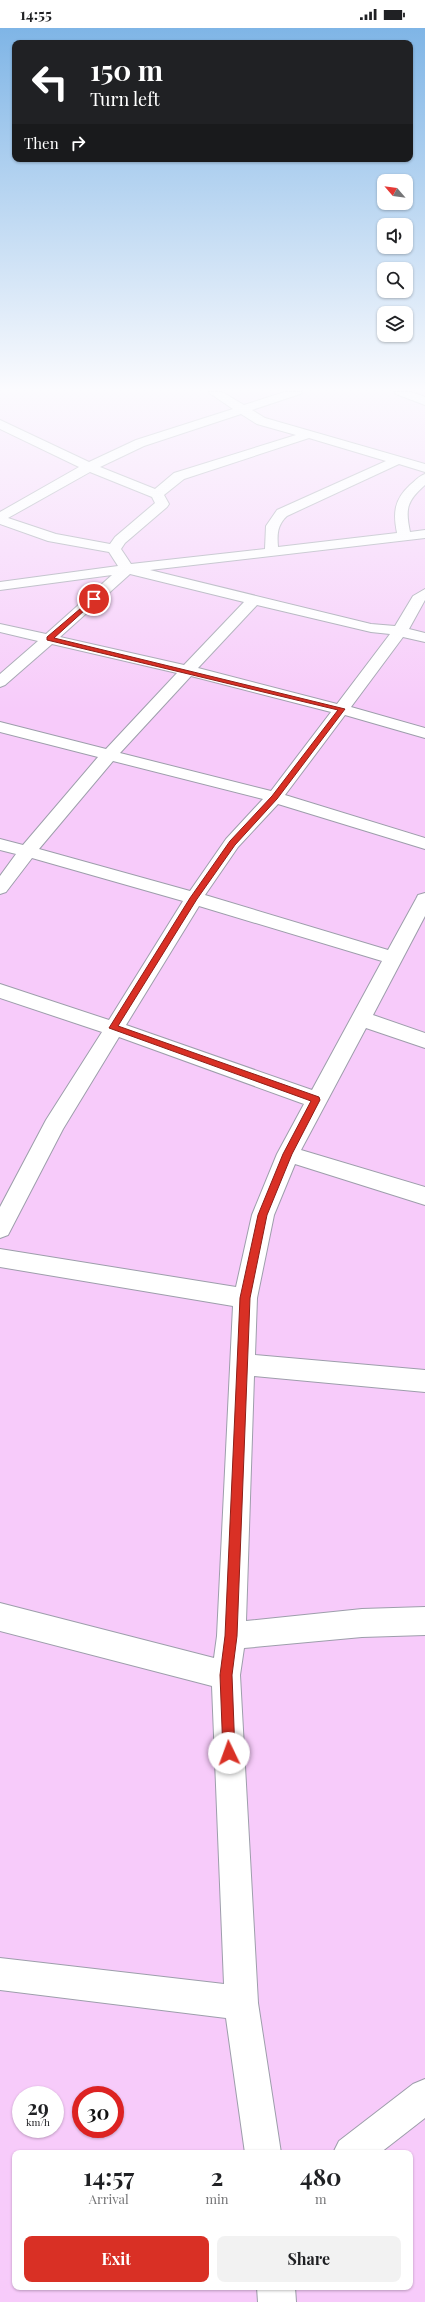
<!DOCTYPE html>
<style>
:root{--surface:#fff;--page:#f2f2f2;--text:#202124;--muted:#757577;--accent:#d93025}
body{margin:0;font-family:"Playfair Display",serif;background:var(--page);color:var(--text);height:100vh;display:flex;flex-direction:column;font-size:15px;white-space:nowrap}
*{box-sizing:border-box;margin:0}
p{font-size:13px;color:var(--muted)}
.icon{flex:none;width:22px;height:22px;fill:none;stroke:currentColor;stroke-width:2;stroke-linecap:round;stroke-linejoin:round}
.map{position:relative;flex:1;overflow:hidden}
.side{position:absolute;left:12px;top:2122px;width:401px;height:140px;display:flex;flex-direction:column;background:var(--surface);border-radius:8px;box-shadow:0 1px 3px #0004}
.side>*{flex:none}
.banner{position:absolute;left:12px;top:12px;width:401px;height:122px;border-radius:8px;box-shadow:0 1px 3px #0004;background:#202124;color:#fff;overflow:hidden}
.needle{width:26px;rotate:298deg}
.controls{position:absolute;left:377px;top:146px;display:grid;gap:8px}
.controls a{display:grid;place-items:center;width:36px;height:36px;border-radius:8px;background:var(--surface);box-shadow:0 1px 3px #0004;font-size:20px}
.speed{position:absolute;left:12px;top:2058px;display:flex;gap:8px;font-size:20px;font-weight:700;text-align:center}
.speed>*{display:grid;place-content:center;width:52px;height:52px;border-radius:50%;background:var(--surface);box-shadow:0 1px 3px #0004;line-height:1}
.speed small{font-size:10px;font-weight:400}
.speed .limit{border:6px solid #d22;background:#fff;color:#111}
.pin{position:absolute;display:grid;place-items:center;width:34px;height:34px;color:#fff;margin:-17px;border:2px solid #fff;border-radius:50%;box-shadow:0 1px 4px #0007}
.me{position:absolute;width:44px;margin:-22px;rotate:357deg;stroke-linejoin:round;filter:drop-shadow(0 0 3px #0008)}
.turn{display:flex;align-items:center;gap:14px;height:84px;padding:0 12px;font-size:18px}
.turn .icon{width:52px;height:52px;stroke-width:2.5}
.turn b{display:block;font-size:28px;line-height:34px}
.then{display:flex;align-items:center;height:38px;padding:0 12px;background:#0003;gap:8px;font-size:15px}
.eta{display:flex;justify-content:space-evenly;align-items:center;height:68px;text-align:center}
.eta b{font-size:24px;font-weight:700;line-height:28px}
.cta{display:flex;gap:8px;margin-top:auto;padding:8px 12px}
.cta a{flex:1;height:46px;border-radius:8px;background:var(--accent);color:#fff;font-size:16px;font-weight:700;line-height:46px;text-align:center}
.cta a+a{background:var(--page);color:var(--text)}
.status{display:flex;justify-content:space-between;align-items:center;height:28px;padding:0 20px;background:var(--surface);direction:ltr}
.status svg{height:11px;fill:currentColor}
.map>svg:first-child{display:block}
.green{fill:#f7cbfa;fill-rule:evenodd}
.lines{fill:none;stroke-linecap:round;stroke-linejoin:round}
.minor-casing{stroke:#9d9eab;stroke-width:2}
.minor{fill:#fff;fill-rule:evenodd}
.route{fill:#d93025;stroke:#8d1f18}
</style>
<div class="status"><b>14:55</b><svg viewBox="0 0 49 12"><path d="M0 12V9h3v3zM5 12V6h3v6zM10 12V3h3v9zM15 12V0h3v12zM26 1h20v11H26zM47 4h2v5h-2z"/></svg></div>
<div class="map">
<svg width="425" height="2274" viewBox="0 0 425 2274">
<rect width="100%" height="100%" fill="#f7f7fd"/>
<path class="green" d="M 0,364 L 425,364 L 425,2274 L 0,2274 ZM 21,2067 L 55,2067 L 55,2101 L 21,2101 ZM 81,2067 L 115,2067 L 115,2101 L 81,2101 ZM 15,2125 L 410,2125 L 410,2259 L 15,2259 Z"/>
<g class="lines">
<defs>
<path id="minor" d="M 208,364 L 222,364 L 244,377 L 285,364 L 302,364 L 300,366 L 252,382 L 265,390 L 425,436 L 425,444 L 399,436 L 287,488 C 277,497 277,507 278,519 L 397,505 C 393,485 394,472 410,457 C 415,453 419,448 425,446 L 425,457 C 407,473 405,480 410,504 L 425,502 L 425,510 L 150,542 L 371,596 L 395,598 L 413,568 L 425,561 L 425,572 L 409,601 L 425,605 L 425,614 L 403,609 L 351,679 L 425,700 L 425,710 L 345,687 L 285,767 L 425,810 L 425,821 L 278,776 L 238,819 L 205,867 L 388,922 L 416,871 L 418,867 L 425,865 L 425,888 L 373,987 L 425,1005 L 425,1020 L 366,1000 L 301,1122 L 425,1159 L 425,1177 L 295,1136 L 274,1187 L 257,1270 L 255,1327 L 425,1342 L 425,1364 L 254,1348 L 246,1593 L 362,1581 L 425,1579 L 425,1607 L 362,1609 L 244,1620 L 240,1647 L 258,1975 L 281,2125 L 245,2125 L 226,1990 L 0,1962 L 0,1930 L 224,1956 L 212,1658 L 0,1603 L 0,1575 L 214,1630 L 217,1608 L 233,1278 L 0,1239 L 0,1221 L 236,1259 L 252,1187 L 277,1126 L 304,1076 L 119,1009 L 63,1101 L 8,1207 L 0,1210 L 0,1179 L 46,1092 L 102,1004 L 0,970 L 0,956 L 109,992 L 183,873 L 32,830 L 6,864 L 0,866 L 0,848 L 16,826 L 0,822 L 0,811 L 23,817 L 98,729 L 0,704 L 0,694 L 106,721 L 177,645 L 52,616 L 5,657 L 0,659 L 0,646 L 38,613 L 0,604 L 0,596 L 46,606 L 112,547 L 0,562 L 0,554 L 118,538 L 109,524 L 48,513 L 0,496 L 0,484 L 79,439 L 0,401 L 0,392 L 89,434 L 136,412 L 233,381 ZM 241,386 L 257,396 L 296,407 L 174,445 L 155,461 L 100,439 L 144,418 ZM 309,410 L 386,433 L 277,482 L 266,498 L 265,521 L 131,536 L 121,521 L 125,515 L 167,479 L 169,476 L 164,467 L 184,451 ZM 90,444 L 152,469 L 155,475 L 115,509 L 110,516 L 56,506 L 8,490 ZM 130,546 L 244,574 L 184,637 L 60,609 ZM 257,577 L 371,604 L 390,606 L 337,676 L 198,640 ZM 191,648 L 331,684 L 271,763 L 120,725 ZM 113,733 L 263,771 L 226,811 L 190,863 L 39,821 ZM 199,878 L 382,933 L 312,1062 L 126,997 Z
M 394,364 L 411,364 L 425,369 L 425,377 L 396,366 Z
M 425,2051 L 425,2090 L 380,2125 L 333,2125 L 339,2113 L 413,2056 Z
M 257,2259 L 295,2259 L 296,2274 L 258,2274 Z"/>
</defs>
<use href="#minor" class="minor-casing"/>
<use href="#minor" class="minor"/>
</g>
<linearGradient id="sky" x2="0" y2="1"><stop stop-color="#7fb5e6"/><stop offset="0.53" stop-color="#fbfbfe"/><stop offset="1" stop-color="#fbfbfe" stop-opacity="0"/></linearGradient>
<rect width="425" height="682" fill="url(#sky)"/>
<path class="route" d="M 94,569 L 96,572 L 54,610 L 345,681 L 277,771 L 235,817 L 197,871 L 118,998 L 319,1069 L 320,1072 L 292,1126 L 267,1187 L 250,1270 L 237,1608 L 232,1647 L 235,1725 L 234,1729 L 229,1731 L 225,1729 L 223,1725 L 220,1647 L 225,1608 L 240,1270 L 258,1187 L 283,1126 L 311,1073 L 109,1000 L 190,870 L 230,813 L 272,768 L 338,682 L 47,612 L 47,609 Z"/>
</svg>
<div class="controls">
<a><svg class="needle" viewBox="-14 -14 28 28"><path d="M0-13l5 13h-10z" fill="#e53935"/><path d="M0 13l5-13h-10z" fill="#757577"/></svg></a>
<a><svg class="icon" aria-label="sound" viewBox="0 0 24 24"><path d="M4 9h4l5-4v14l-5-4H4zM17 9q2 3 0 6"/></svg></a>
<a><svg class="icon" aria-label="search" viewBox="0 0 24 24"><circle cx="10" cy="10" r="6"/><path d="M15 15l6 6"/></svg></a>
<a><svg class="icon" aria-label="layers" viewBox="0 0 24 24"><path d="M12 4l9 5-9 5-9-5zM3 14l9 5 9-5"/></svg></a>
</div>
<div class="speed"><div>29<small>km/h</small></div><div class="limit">30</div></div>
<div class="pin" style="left:94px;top:571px;background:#d93025"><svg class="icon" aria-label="arrive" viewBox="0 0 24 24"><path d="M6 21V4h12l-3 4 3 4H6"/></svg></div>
<svg class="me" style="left:229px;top:1725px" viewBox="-20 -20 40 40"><circle r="19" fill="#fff"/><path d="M0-13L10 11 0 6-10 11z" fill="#d93025"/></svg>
<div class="banner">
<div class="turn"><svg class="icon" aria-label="left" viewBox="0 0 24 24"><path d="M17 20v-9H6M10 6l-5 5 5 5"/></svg><div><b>150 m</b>Turn left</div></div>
<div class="then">Then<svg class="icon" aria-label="right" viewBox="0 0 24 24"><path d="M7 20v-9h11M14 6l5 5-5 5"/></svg></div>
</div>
<section class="side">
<div class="eta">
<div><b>14:57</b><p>Arrival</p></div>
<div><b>2</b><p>min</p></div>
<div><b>480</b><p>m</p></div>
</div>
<div class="cta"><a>Exit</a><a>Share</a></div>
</section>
</div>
